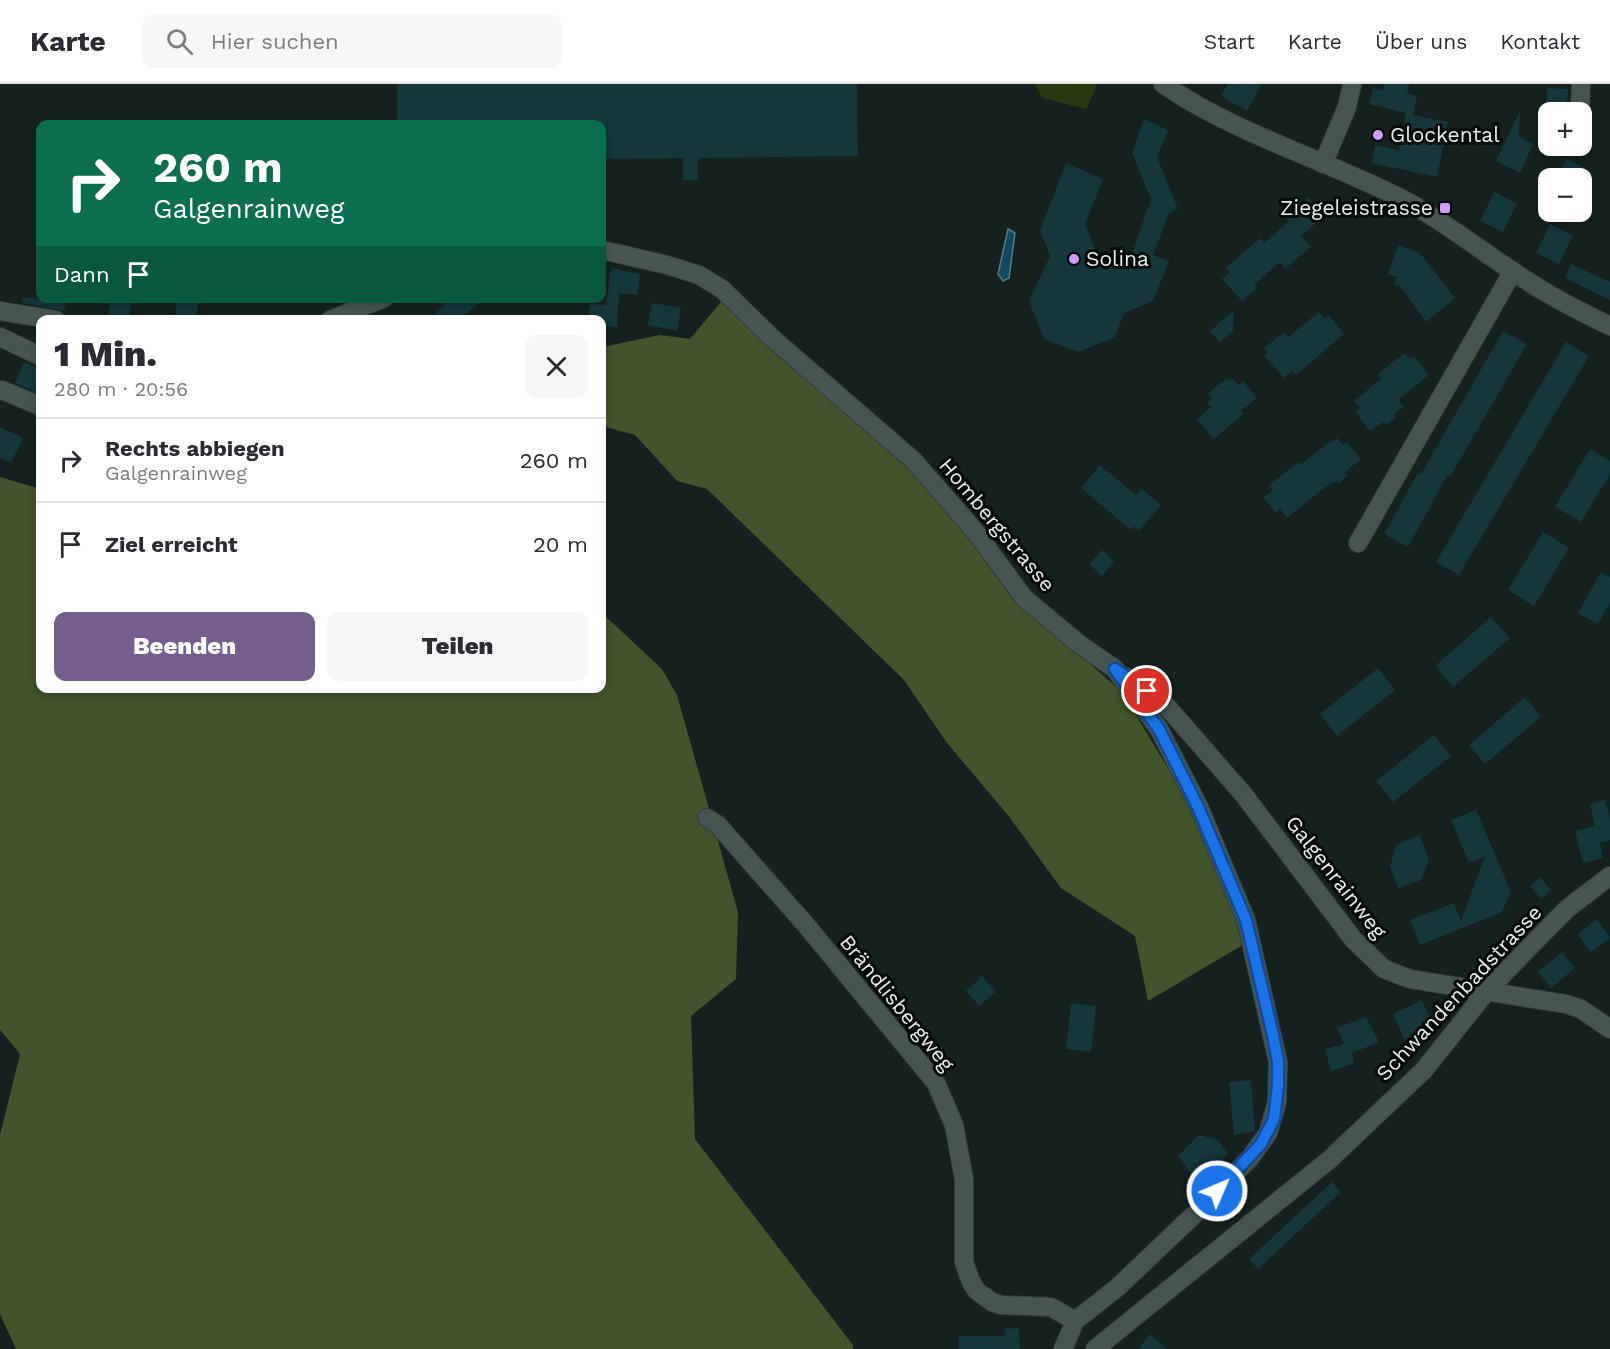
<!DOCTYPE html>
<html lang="de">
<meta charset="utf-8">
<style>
:root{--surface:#fff;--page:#f7f7f7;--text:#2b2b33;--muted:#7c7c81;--line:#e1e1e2;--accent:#755e8f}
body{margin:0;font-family:"Work Sans",sans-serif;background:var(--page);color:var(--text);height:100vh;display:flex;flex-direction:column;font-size:22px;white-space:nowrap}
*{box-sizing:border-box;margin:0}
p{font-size:20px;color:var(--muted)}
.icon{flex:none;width:33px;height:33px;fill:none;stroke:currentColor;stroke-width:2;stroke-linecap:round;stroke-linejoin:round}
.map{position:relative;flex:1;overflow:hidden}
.drawer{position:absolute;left:36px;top:231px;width:570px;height:378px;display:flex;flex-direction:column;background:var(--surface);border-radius:12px;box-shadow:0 3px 9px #0003}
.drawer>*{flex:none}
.banner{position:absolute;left:36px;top:36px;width:570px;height:183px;border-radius:12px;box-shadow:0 3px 9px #0003;background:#0b6e4f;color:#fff;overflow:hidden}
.buttons{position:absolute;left:1538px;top:18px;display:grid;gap:12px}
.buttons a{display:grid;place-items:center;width:54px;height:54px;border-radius:12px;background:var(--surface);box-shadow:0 3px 9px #0003;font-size:30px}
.pin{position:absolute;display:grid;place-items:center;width:51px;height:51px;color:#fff;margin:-26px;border:3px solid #fff;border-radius:50%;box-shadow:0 2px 6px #0007}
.me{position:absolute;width:66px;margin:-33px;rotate:45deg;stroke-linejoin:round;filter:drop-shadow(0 0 4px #0008)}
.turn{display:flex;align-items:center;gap:21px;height:126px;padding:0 18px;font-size:27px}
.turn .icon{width:78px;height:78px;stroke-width:2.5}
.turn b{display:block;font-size:42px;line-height:51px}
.then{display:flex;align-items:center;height:57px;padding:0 18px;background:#0003;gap:12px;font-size:22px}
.round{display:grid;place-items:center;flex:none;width:63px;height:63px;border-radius:12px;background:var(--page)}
.head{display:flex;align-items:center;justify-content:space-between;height:102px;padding:0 18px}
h1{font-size:36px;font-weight:800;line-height:45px}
.button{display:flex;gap:12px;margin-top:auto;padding:12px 18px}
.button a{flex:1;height:69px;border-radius:12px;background:var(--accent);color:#fff;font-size:24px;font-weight:800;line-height:69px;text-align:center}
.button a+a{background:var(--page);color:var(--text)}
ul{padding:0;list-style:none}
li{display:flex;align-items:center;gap:18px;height:84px;padding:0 18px;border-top:2px solid var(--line)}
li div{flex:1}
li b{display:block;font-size:22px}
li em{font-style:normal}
header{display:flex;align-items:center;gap:36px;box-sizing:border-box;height:84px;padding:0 30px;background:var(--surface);border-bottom:2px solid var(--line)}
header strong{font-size:28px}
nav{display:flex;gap:33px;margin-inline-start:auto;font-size:21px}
.search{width:420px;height:54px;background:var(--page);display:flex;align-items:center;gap:15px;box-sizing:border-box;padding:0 21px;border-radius:12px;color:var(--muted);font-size:22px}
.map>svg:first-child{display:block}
.green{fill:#28390f}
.forest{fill:#42542a}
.water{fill:#104a61;stroke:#507c8b;stroke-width:1.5}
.building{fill:#13373b}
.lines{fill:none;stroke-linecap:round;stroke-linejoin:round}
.minor-casing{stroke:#343c3a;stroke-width:20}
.minor{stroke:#475552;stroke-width:18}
.route-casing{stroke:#114b97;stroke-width:15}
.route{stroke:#1a73e8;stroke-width:10}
.poi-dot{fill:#d09dff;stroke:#050908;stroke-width:2}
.labels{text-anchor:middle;stroke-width:6;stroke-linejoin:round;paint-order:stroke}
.poi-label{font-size:21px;fill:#e6efed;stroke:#050908;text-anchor:start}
.street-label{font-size:21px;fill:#e6efed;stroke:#050908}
</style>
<header>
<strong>Karte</strong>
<div class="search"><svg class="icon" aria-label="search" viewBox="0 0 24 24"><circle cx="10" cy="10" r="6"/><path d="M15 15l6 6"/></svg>Hier suchen</div>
<nav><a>Start</a><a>Karte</a><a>Über uns</a><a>Kontakt</a></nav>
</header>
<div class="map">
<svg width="1610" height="1265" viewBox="0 0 1610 1265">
<rect width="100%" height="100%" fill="#14211e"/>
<path class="green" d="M 1035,0 L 1095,0 L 1097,2 L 1086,25 L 1042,14 Z"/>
<path class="forest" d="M 721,218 L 908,380 L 970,452 L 1016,515 L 1122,608 L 1192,724 L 1241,842 L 1241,862 L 1148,917 L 1135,852 L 1061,804 L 1007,730 L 947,659 L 904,596 L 707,405 L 677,397 L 635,351 L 602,342 L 602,263 L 660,251 L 690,255 Z
M 0,393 L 40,405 L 40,604 L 602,604 L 602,529 L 662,585 L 677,611 L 738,828 L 736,895 L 691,932 L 695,1055 L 853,1261 L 853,1265 L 16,1265 L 0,1230 L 0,1051 L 20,970 L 0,946 Z"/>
<path class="water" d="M 1008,145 L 1015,149 L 1009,194 L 1003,197 L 998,190 Z"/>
<path class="building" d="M 397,0 L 857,0 L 858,72 L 698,74 L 698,96 L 683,96 L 683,74 L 602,75 L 602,40 L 397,40 Z
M 1228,0 L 1262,0 L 1247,27 L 1221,12 Z
M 1385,0 L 1409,0 L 1407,9 L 1417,12 L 1413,31 L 1448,38 L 1437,93 L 1371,79 L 1375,61 L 1399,66 L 1406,29 L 1410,30 L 1369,20 L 1373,4 L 1383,7 Z
M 1547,4 L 1568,5 L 1567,28 L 1546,28 Z
M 1520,27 L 1519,53 L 1533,60 L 1520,89 L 1496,77 Z
M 1144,35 L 1168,46 L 1157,73 L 1178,125 L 1169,129 L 1153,171 L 1169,177 L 1153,217 L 1124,229 L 1115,253 L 1078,268 L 1044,255 L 1029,217 L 1050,172 L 1040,146 L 1066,79 L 1103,95 L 1085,140 L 1101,179 L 1113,183 L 1130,176 L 1151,115 L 1132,69 Z
M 1566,75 L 1589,86 L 1585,94 L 1556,94 Z
M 1494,108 L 1517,119 L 1503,148 L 1480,137 Z
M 1308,113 L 1324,132 L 1301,152 L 1311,163 L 1285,185 L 1280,178 L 1254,201 L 1257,204 L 1242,217 L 1222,195 L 1230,189 L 1226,184 L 1260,154 L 1264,159 L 1289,137 L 1285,133 Z
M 1550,140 L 1573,151 L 1559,180 L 1536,169 Z
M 1398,161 L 1420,169 L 1455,214 L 1426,238 L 1400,202 L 1394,200 L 1397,193 L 1388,190 Z
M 1571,180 L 1610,198 L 1610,216 L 1565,194 Z
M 611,184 L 640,190 L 637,211 L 619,209 L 617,243 L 602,242 L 602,236 L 589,236 L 589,220 L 606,221 Z
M 23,214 L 66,214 L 64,227 L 22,219 Z
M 110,214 L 131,214 L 129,236 L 108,233 Z
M 177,214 L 198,214 L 196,236 L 175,236 Z
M 452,214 L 483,214 L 460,236 L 428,236 Z
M 652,219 L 681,224 L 677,247 L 648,241 Z
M 1234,226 L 1233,247 L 1220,258 L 1210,247 Z
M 1319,228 L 1324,234 L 1329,231 L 1344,250 L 1296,291 L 1292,287 L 1284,294 L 1264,271 L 1267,269 L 1264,264 L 1284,248 L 1288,253 Z
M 1503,247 L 1527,260 L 1450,393 L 1447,392 L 1408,463 L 1384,450 L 1418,389 L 1421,390 Z
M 1566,258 L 1589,272 L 1459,491 L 1436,478 Z
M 1405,269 L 1410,275 L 1414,272 L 1429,291 L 1398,316 L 1404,323 L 1394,330 L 1396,333 L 1386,341 L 1384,338 L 1370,347 L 1355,328 L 1360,324 L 1354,317 L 1381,295 L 1377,290 Z
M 24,278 L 40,285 L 40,310 L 15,299 Z
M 1227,294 L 1230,297 L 1233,295 L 1239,301 L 1243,297 L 1257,314 L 1241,327 L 1244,329 L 1214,355 L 1197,335 L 1211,323 L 1207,319 L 1212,314 L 1208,309 Z
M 0,343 L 23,354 L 11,379 L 0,374 Z
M 1337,354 L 1343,361 L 1347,358 L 1361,375 L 1345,388 L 1348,391 L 1339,399 L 1337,397 L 1328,401 L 1287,434 L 1280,425 L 1276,429 L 1263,413 L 1273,406 L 1269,401 L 1298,378 L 1300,381 L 1332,356 L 1333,358 Z
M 1590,365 L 1610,377 L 1610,390 L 1581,438 L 1555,423 Z
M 1100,381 L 1136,411 L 1142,405 L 1161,421 L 1139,447 L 1134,442 L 1131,446 L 1081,404 Z
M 1543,448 L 1569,464 L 1534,522 L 1508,506 Z
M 1102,466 L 1114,478 L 1102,492 L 1089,480 Z
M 1601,488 L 1610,493 L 1610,518 L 1598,540 L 1578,529 Z
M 1491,533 L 1510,554 L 1453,603 L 1435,582 Z
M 1378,584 L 1395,606 L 1337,652 L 1320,630 Z
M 1525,613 L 1541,633 L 1485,680 L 1469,661 Z
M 1434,651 L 1451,672 L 1393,718 L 1376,697 Z
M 1605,716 L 1610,735 L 1610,756 L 1600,759 L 1603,774 L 1583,779 L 1575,747 L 1595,742 L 1590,720 Z
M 1476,726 L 1511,808 L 1502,828 L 1420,861 L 1410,836 L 1454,819 L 1461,837 L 1485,772 L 1469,779 L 1451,736 Z
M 1420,751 L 1429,776 L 1421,796 L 1398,804 L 1390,782 L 1397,760 Z
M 1540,793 L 1551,806 L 1541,815 L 1530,802 Z
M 1597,835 L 1610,854 L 1591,868 L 1577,850 Z
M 1562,868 L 1575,884 L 1551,904 L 1538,888 Z
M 982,892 L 996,908 L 979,922 L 966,907 Z
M 1422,916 L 1434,943 L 1405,956 L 1393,930 Z
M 1071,919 L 1096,922 L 1091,968 L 1066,965 Z
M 1366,933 L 1379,958 L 1352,969 L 1354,980 L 1331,987 L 1325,965 L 1344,960 L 1337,944 Z
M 1251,996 L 1255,1047 L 1234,1051 L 1229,998 Z
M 1199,1051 L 1218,1056 L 1228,1070 L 1215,1082 L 1213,1079 L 1195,1094 L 1178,1072 Z
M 1332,1098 L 1341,1108 L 1258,1185 L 1249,1175 Z
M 1019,1244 L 1020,1265 L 959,1265 L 959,1252 L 1005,1252 L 1004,1245 Z
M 1150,1250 L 1167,1265 L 1138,1265 Z"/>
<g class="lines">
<defs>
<path id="minor" d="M 1163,0 C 1239,52 1328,76 1408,118 C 1450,141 1486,171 1526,196 C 1553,214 1581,228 1610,242
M 1580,28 L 1581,0
M 1323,80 L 1347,23 L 1352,0
M 602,166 L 667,181 L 699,191 L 722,205 L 772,254 L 913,376 L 974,446 L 1024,514 L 1079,560 L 1115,585 L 1159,645 L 1199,723 L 1246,836 L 1278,978 L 1277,1018 L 1268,1049 L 1250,1074 L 1201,1124 L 1118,1203 L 1075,1237 L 1063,1265
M 0,227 L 56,236
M 330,236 L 384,214
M 0,253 L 40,272
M 2,306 L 40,322
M 1358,459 L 1513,187
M 1126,593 L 1163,618 L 1244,711 L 1353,855 L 1384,885 L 1410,895 L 1566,920 L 1581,925 L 1610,945
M 707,734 L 718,741 L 806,841 L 936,999 L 954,1041 L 964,1095 L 964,1178 L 971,1198 L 977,1207 L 992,1218 L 1001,1221 L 1051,1223 L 1075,1237
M 1095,1265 L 1329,1076 L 1424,986 L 1486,908 L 1542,850 L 1568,824 L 1610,792"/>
</defs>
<use href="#minor" class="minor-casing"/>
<use href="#minor" class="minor"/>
</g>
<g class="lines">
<defs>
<path id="route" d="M 1147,607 L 1115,585 L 1159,645 L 1198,723 L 1246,836 L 1273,951 L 1278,978 L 1278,1002 L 1274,1035 L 1261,1060 L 1217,1107"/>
</defs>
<use href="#route" class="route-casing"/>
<use href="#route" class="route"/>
</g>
<g class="poi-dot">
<circle cx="1378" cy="51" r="6"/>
<rect x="1439" y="118" width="12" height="12" rx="3"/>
<circle cx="1074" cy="175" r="6"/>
</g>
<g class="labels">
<g class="poi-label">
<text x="1390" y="58">Glockental</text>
<text x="1433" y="131" text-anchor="end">Ziegeleistrasse</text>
<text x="1086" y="182">Solina</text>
</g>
<g class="street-label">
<text transform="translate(997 441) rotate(50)" y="7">Hombergstrasse</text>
<text transform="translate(1336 793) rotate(52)" y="7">Galgenrainweg</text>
<text transform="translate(1459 909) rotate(-47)" y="7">Schwandenbadstrasse</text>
<text transform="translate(897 919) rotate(51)" y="7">Brändlisbergweg</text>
</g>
</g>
</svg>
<div class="buttons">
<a>+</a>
<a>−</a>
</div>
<div class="pin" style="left:1147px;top:607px;background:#d93025"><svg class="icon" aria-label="arrive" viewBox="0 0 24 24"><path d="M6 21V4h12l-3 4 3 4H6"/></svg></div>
<svg class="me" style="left:1217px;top:1107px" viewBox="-20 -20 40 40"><circle r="17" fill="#1a73e8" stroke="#fff" stroke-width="3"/><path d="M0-11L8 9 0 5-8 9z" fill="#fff"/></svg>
<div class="banner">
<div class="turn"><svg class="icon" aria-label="right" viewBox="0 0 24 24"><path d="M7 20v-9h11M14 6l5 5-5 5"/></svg><div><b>260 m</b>Galgenrainweg</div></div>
<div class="then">Dann<svg class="icon" aria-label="arrive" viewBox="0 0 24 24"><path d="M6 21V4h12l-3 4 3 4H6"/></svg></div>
</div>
<section class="drawer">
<div class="head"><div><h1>1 Min.</h1><p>280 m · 20:56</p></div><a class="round"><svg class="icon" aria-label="close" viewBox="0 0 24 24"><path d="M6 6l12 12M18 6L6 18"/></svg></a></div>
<ul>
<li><svg class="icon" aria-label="right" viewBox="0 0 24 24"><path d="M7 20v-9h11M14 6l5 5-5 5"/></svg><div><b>Rechts abbiegen</b><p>Galgenrainweg</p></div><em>260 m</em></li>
<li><svg class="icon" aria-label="arrive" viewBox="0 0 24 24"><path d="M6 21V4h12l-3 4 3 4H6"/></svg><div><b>Ziel erreicht</b></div><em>20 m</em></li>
</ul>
<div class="button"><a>Beenden</a><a>Teilen</a></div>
</section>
</div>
